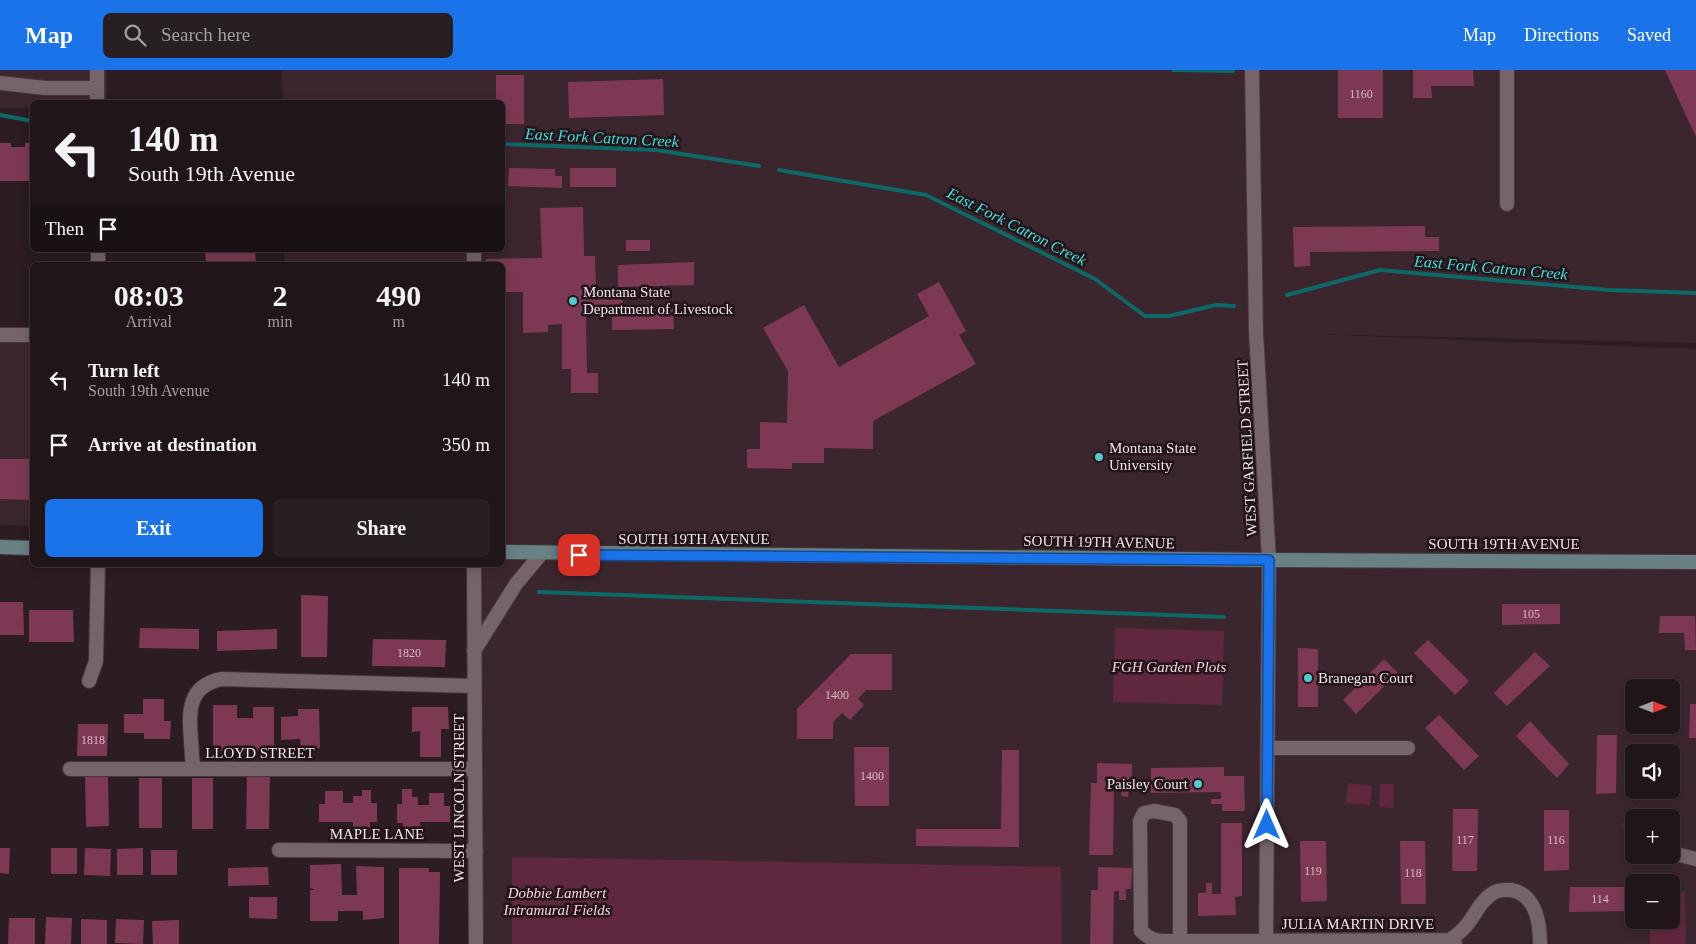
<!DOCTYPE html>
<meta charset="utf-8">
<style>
:root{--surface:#20161a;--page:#281f23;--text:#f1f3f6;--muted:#a29fa2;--line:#3d3539;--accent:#1a73e8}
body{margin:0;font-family:"Times New Roman",serif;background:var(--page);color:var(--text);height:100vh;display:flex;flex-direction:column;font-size:19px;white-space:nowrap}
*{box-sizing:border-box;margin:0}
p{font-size:16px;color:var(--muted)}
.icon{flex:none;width:28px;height:28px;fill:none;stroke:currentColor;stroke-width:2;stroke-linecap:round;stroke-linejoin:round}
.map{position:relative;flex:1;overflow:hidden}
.drawer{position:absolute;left:30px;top:192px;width:475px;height:305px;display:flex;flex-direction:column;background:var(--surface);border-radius:8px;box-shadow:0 2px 12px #0003,0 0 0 1px var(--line)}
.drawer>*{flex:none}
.banner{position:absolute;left:30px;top:30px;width:475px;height:152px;border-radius:8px;box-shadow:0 2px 12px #0003,0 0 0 1px var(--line);background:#20161a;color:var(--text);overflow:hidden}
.needle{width:32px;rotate:90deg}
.fabs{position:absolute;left:1625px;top:609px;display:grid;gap:10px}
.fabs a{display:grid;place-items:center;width:55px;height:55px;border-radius:8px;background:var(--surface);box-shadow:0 2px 12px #0003,0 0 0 1px var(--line);font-size:25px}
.pin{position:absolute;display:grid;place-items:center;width:42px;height:42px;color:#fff;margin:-21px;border-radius:10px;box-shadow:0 2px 8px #0006}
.me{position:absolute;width:55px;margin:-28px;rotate:0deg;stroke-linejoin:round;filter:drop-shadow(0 0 4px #0008)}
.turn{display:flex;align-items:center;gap:18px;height:105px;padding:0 15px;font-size:22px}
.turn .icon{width:65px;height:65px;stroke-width:2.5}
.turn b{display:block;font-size:35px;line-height:42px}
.then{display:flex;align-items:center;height:48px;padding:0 15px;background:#0003;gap:10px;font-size:19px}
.eta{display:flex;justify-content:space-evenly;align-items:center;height:85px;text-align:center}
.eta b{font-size:30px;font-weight:800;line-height:35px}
.primary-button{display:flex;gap:10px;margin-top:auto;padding:10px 15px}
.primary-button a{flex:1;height:58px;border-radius:8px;background:var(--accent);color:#fff;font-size:20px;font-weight:800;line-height:58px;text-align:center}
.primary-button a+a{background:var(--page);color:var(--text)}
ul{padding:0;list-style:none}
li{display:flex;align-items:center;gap:15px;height:65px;padding:0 15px}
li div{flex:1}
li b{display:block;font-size:19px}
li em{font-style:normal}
header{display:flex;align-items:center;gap:30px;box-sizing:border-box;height:70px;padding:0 25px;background:var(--accent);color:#fff}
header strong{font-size:24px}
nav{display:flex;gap:28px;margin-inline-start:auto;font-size:18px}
.search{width:350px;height:45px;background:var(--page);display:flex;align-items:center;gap:12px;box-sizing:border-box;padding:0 18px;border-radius:8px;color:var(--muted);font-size:19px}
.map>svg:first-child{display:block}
.built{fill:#3b262d;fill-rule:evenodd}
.green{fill:#5f283e}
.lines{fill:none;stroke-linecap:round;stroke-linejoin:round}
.stream{stroke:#0c6968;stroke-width:4}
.building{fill:#7d3953}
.minor-casing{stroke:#44383c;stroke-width:16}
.tertiary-casing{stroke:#44383c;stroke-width:16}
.secondary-casing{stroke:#44383c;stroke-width:16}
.minor{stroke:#756469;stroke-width:14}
.tertiary{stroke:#756469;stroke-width:14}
.secondary{stroke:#698184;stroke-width:14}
.route-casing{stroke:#114b97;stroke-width:12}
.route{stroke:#1a73e8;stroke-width:9}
.poi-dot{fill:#53cdcb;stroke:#221418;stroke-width:2}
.labels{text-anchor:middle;stroke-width:5;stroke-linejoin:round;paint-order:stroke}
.number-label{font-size:12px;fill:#d3bbc4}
.poi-label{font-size:15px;fill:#f0e6e9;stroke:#221418;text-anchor:start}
.street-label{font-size:15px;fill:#f0e6e9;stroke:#221418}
.park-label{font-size:15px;font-style:italic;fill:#fcd1df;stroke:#221418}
.water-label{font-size:16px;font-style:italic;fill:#40e0de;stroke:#221418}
</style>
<header>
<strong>Map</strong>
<div class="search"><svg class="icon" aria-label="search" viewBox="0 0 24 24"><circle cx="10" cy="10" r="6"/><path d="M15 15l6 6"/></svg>Search here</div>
<nav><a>Map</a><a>Directions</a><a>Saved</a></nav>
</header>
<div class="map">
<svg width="1696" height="874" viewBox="0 0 1696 874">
<rect width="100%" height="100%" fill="#2b1d22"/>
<path class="built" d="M 0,0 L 107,0 L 107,32 L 32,32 L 32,38 L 0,38 Z
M 282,0 L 1696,0 L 1696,273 L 1311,264 L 1696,279 L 1696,874 L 476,874 L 475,495 L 502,495 L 502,195 L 285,195 L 284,180 L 502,180 L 502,32 L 283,32 ZM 1634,618 L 1671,618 L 1671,655 L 1634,655 ZM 1634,682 L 1671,682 L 1671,720 L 1634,720 ZM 1634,748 L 1671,748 L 1671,785 L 1634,785 ZM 1634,812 L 1671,812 L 1671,850 L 1634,850 Z
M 0,262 L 32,262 L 32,456 L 0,455 Z"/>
<path class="green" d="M 1115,558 L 1224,561 L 1222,635 L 1113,632 Z
M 1348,713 L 1372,716 L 1370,735 L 1346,733 Z
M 1380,714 L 1394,714 L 1393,738 L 1379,737 Z
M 1635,736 L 1651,747 L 1634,748 L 1634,765 L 1621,756 Z
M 512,787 L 1061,797 L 1062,874 L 512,874 Z
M 1685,820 L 1686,874 L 1650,874 L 1650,850 L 1671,850 L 1671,830 Z"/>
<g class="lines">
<path class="stream" d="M 1173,0 L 1233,1
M 0,45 L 32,51
M 502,74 L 656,80 L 759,96
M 779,100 L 926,125 L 1095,209 L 1145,246 L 1169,246 L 1216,235 L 1234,236
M 1287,225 L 1380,200 L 1609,220 L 1696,223
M 539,522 L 1224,547"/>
</g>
<path class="building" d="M 1338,0 L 1383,0 L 1383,48 L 1338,48 Z
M 1413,0 L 1473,0 L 1474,16 L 1431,16 L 1432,28 L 1413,28 Z
M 1665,0 L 1696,0 L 1696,67 Z
M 496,5 L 524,5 L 524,54 L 502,54 L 502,32 L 496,32 Z
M 663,9 L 664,45 L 569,48 L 568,12 Z
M 0,73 L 11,73 L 11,77 L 25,77 L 25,73 L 32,73 L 32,111 L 0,111 Z
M 509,98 L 555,99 L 555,106 L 562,106 L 562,118 L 508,116 Z
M 570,98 L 616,98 L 616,117 L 570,117 Z
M 583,137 L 584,186 L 595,186 L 596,220 L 622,219 L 623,240 L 673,239 L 674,259 L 612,260 L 612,243 L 586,244 L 587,303 L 598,303 L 598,323 L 571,323 L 571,299 L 562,299 L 562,254 L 548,255 L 548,262 L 523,263 L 523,222 L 502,222 L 502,195 L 486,195 L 486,189 L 542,188 L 540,138 Z
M 1425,156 L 1425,167 L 1439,167 L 1439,181 L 1310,182 L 1310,196 L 1294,197 L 1293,157 Z
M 626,170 L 650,170 L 650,181 L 626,181 Z
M 205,180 L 255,180 L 256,195 L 206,195 Z
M 694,192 L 694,215 L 618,217 L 618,195 Z
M 939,212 L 966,261 L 959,265 L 976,294 L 873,351 L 873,379 L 824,378 L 824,393 L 792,393 L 792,399 L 747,398 L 747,379 L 760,379 L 760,352 L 787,353 L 788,301 L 763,258 L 804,235 L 839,297 L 929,246 L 917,224 Z
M 0,389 L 32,389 L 32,430 L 0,429 Z
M 301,525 L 328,526 L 327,587 L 301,587 Z
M 0,532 L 23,532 L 24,565 L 0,565 Z
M 1502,534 L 1560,534 L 1560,554 L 1502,555 Z
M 29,540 L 73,540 L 74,572 L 29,572 Z
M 1660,546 L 1695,546 L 1696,580 L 1685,580 L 1684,563 L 1659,563 Z
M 140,558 L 199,559 L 199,579 L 139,578 Z
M 277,559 L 277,579 L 217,581 L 217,561 Z
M 373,569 L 446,570 L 445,597 L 372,596 Z
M 1428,570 L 1469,611 L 1455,625 L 1414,583 Z
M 1298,578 L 1318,579 L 1318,637 L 1298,637 Z
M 1535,582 L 1550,596 L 1507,636 L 1494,623 Z
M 851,584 L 892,584 L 892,620 L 866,620 L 858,629 L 864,635 L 850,650 L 842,643 L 833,652 L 833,669 L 797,669 L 797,639 Z
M 1384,589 L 1398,603 L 1356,644 L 1343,630 Z
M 143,629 L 164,629 L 164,651 L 171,651 L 170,669 L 144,669 L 144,663 L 124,663 L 124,644 L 143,644 Z
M 1690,634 L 1696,634 L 1696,668 L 1689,668 Z
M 213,635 L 237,635 L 237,648 L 253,648 L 253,637 L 274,637 L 274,681 L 213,681 Z
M 412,637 L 448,637 L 449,659 L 441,659 L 441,687 L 420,687 L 420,661 L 412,662 Z
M 298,639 L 319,639 L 320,678 L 301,679 L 300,669 L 281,670 L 281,647 L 298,646 Z
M 1439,645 L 1479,686 L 1464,700 L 1425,658 Z
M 1530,651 L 1569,694 L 1557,708 L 1516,666 Z
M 78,654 L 108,654 L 107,686 L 77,686 Z
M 1597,665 L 1617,665 L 1616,723 L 1596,724 Z
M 854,677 L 889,677 L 889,736 L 855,736 Z
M 1002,680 L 1019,680 L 1019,777 L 916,776 L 916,759 L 1001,759 Z
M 1097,693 L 1132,694 L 1132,716 L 1129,716 L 1128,727 L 1121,726 L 1122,716 L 1114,716 L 1113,785 L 1089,785 L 1091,713 L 1097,713 Z
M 1224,697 L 1224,706 L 1244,706 L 1245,741 L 1222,741 L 1222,734 L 1211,734 L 1211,729 L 1221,729 L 1221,722 L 1151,723 L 1151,698 Z
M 85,706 L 108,706 L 109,756 L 86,757 Z
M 247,706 L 270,706 L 269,759 L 246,759 Z
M 139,708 L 162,708 L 162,758 L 139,758 Z
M 192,708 L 213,708 L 213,759 L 192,759 Z
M 402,719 L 412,719 L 412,727 L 418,727 L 418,735 L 429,735 L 429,723 L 444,723 L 444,736 L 450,736 L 450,752 L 420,752 L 420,761 L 403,761 L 403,753 L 397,753 L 397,734 L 402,734 Z
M 362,720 L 371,720 L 371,733 L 377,733 L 377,752 L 370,752 L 370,761 L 353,761 L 353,752 L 319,752 L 319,734 L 325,734 L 325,721 L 343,721 L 343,733 L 353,733 L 353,726 L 362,726 Z
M 1453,739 L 1478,739 L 1477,801 L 1452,801 Z
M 1544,740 L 1569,740 L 1569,800 L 1544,801 Z
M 1221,753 L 1242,753 L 1242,826 L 1235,827 L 1236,845 L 1198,846 L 1198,823 L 1206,823 L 1206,813 L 1212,813 L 1212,824 L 1221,824 Z
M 1300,771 L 1326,771 L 1327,831 L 1301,832 Z
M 1400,771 L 1425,771 L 1426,834 L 1401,834 Z
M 0,778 L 10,778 L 9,804 L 0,803 Z
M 51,778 L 77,778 L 77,804 L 51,804 Z
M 85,778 L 111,779 L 110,806 L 84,805 Z
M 143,778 L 143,805 L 117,805 L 117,779 Z
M 151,780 L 177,780 L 177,805 L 151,805 Z
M 341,794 L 342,825 L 357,825 L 356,796 L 384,797 L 384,848 L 363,850 L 363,841 L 338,841 L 338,851 L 310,851 L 310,820 L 315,820 L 310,818 L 310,795 Z
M 268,797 L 269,815 L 228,816 L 228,798 Z
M 1098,797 L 1132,798 L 1131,819 L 1126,819 L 1126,830 L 1119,830 L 1119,821 L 1114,821 L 1113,874 L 1090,874 L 1091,820 L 1098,820 Z
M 399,798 L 429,798 L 429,802 L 440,802 L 439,874 L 399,874 Z
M 1570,817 L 1631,817 L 1631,841 L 1569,842 Z
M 249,827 L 277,827 L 277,849 L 249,848 Z
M 46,847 L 72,848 L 71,874 L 45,874 Z
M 9,848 L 35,848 L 35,874 L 8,874 Z
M 81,849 L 107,850 L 107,874 L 81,874 Z
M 116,849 L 144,850 L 143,874 L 115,873 Z
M 179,850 L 179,874 L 153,874 L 152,851 Z"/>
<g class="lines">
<defs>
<path id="minor" d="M 97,0 L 97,32
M 1507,0 L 1507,134
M 0,13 L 45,18 L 97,18
M 98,195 L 98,180
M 474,195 L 474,180
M 0,265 L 32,265
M 474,495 L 476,874
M 474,581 L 516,514 L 541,484
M 89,611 L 96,591 L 98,495
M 474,616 L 222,609 C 180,617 191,654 192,687 L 193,695 L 198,699 L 475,699
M 1268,678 L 1408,678
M 70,699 L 198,699
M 1154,741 L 1175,745 L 1180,751 L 1180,871 C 1164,871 1153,873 1141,861 L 1140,751 L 1144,743 Z
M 279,780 L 476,781
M 1680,785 L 1696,789
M 1180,871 L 1450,870
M 1266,874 L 1269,490
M 1455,874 L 1450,870 C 1455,866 1461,862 1465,857 C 1475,846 1481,829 1495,822 C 1500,819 1506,820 1511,820 C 1536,824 1540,854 1540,874"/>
<path id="tertiary" d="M 1252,0 L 1256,262 L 1269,490"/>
<path id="secondary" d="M 0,477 L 32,478
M 502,482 L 1269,490 L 1696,492"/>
</defs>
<use href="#minor" class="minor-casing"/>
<use href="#tertiary" class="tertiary-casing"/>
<use href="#secondary" class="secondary-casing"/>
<use href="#minor" class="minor"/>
<use href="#tertiary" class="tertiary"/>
<use href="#secondary" class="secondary"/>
</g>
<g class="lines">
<defs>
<path id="route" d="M 579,485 L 1269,490 L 1267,755"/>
</defs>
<use href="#route" class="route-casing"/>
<use href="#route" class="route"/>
</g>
<g class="poi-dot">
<circle cx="573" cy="231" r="5"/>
<circle cx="1099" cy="387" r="5"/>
<circle cx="1308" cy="608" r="5"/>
<circle cx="1198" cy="714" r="5"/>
</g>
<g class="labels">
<g class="number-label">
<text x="1361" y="28">1160</text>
<text x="1531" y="548">105</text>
<text x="409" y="587">1820</text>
<text x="837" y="629">1400</text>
<text x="93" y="674">1818</text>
<text x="872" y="710">1400</text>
<text x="1465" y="774">117</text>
<text x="1556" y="774">116</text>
<text x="1313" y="805">119</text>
<text x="1413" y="807">118</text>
<text x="1600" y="833">114</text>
</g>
<g class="poi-label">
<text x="583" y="227">Montana State<tspan x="583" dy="17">Department of Livestock</tspan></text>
<text x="1109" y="383">Montana State<tspan x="1109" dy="17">University</tspan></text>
<text x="1318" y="613">Branegan Court</text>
<text x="1188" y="719" text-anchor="end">Paisley Court</text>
</g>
<g class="street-label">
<text transform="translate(1247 378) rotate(-93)" y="5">WEST GARFIELD STREET</text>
<text x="694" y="474">SOUTH 19TH AVENUE</text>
<text transform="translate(1099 472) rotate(1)" y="5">SOUTH 19TH AVENUE</text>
<text x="1504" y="479">SOUTH 19TH AVENUE</text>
<text x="260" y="688">LLOYD STREET</text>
<text transform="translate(459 728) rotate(-90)" y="5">WEST LINCOLN STREET</text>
<text x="377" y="769">MAPLE LANE</text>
<text x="1358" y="859">JULIA MARTIN DRIVE</text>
</g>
<g class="park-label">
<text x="1169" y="602">FGH Garden Plots</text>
<text x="557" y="828">Dobbie Lambert<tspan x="557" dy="17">Intramural Fields</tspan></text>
</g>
<g class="water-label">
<text transform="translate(602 67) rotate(3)" y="6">East Fork Catron Creek</text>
<text transform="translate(1017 156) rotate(27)" y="6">East Fork Catron Creek</text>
<text transform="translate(1491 197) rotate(5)" y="6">East Fork Catron Creek</text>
</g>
</g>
</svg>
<div class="fabs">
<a><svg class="needle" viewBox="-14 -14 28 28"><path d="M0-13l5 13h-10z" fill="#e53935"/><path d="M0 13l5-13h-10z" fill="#a29fa2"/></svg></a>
<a><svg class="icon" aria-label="sound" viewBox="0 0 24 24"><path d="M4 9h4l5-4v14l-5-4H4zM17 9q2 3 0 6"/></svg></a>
<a>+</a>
<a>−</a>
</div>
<div class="pin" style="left:579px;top:485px;background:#d93025"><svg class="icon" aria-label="arrive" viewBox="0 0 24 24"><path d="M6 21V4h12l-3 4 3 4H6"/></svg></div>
<svg class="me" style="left:1267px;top:755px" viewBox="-20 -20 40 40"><path d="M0-17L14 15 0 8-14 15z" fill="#1a73e8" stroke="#fff" stroke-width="4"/></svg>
<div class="banner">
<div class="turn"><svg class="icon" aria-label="left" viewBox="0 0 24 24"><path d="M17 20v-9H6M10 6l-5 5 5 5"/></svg><div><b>140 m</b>South 19th Avenue</div></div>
<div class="then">Then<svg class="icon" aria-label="arrive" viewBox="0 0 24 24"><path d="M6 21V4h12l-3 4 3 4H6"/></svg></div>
</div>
<section class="drawer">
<div class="eta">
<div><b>08:03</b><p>Arrival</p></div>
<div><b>2</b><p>min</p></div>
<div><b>490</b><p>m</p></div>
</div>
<ul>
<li><svg class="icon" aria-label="left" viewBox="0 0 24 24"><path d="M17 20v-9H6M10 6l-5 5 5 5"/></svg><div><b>Turn left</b><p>South 19th Avenue</p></div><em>140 m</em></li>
<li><svg class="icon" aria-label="arrive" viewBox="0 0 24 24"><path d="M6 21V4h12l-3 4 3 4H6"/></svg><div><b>Arrive at destination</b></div><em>350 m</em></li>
</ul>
<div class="primary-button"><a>Exit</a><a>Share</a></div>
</section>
</div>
